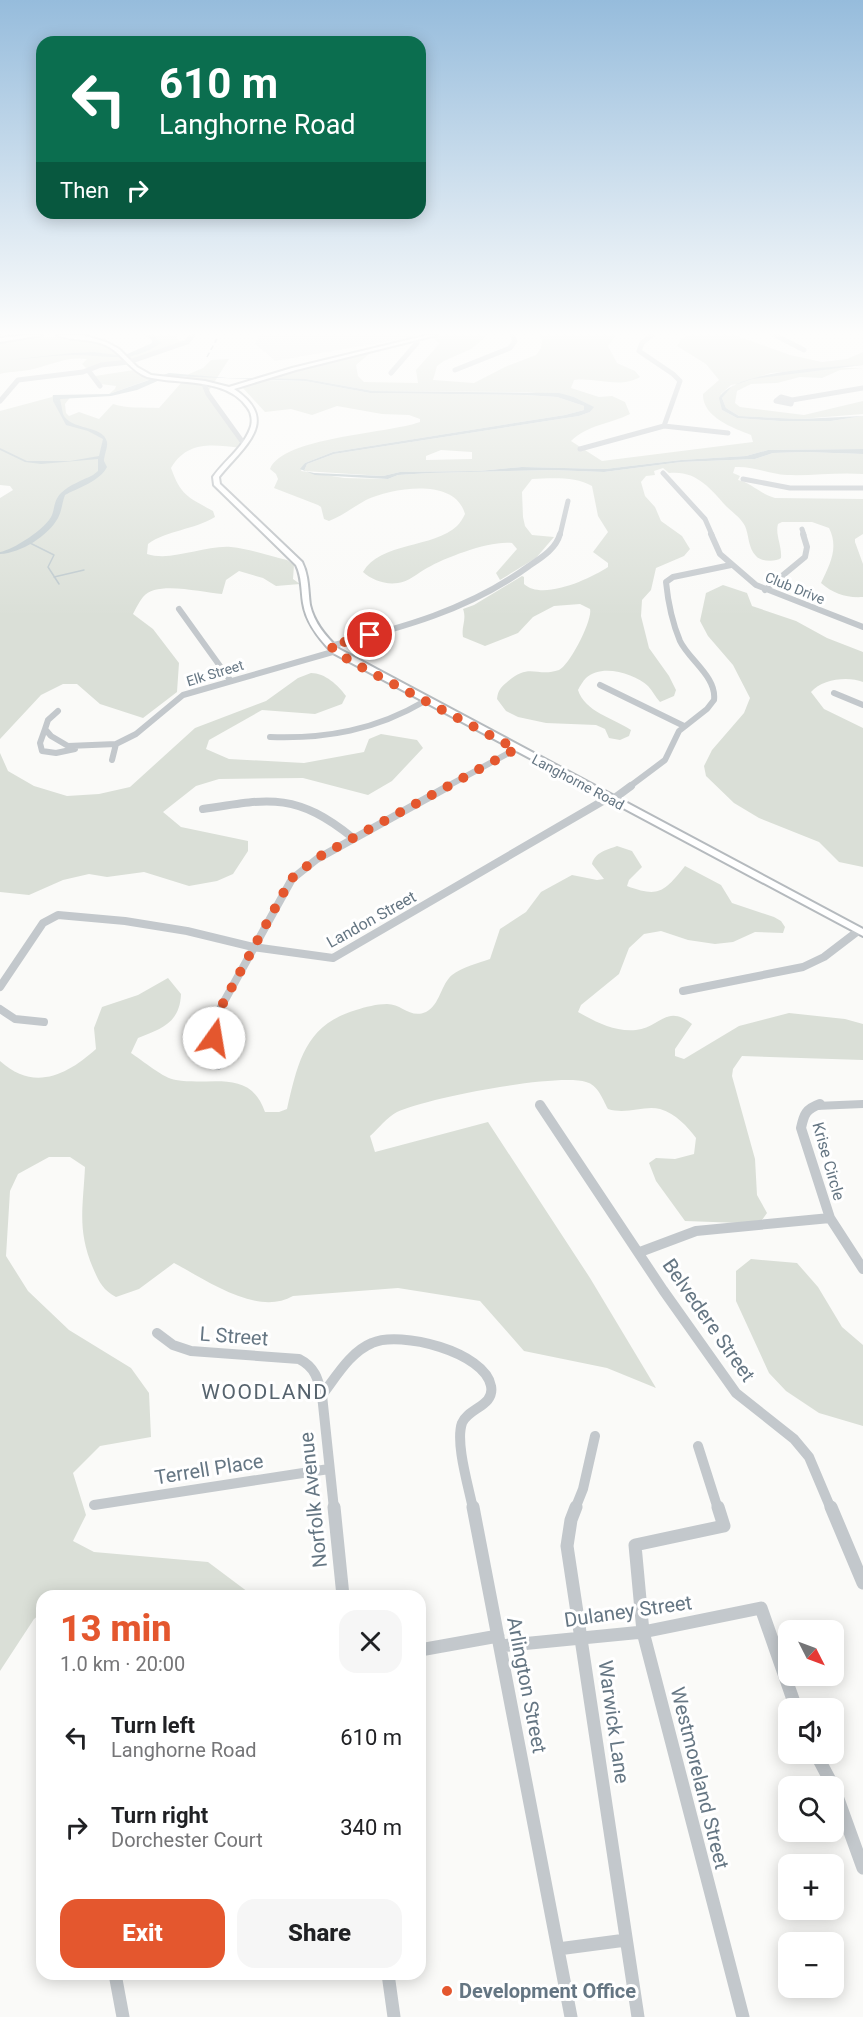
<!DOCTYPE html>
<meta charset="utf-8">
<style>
:root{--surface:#fff;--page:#f6f6f6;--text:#202124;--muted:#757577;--accent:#e4572e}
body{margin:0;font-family:Roboto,sans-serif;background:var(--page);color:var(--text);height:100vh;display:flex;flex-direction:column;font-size:22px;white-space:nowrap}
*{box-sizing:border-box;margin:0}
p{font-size:20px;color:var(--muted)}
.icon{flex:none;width:33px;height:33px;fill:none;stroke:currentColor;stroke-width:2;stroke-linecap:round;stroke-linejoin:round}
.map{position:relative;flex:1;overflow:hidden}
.panel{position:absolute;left:36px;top:1590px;width:390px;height:390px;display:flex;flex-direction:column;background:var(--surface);border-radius:18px;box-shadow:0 3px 15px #0003}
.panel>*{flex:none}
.guide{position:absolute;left:36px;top:36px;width:390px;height:183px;border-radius:18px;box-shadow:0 3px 15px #0003;background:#0b6e4f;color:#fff;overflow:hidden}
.needle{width:39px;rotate:132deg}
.tools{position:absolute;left:778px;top:1620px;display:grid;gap:12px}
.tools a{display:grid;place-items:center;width:66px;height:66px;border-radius:12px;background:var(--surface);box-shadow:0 3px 15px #0003;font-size:30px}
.pin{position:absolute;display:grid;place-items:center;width:51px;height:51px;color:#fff;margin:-26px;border:3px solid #fff;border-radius:50%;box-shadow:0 2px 6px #0007}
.me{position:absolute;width:66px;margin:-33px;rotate:13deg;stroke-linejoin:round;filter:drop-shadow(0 0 4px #0008)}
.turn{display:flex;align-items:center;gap:21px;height:126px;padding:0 24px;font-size:27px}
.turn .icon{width:78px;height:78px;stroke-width:2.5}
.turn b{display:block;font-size:42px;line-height:51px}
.then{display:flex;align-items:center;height:57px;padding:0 24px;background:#0003;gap:12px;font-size:22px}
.round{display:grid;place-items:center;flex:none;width:63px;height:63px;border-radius:18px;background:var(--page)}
.summary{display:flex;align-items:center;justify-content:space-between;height:102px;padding:0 24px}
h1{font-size:36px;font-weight:800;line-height:45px;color:var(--accent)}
.primary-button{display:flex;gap:12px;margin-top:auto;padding:12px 24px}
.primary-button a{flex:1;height:69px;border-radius:18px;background:var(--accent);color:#fff;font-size:24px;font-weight:800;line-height:69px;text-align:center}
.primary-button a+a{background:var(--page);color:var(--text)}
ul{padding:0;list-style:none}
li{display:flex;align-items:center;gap:18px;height:90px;padding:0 24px}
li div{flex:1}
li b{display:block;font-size:22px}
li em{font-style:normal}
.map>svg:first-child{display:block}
.built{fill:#e8e9e9}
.green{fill:#dadfd7;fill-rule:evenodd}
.water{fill:#bbc7cb}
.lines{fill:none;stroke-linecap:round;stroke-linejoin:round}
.stream{stroke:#bbc7cb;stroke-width:1.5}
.river{fill:#bbc7cb;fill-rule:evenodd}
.major-casing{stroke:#b5babe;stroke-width:4}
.minor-far4{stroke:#c3c8cc;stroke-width:5}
.minor-far3{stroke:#c3c8cc;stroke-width:6}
.minor-far2{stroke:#c3c8cc;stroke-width:8}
.minor-far1{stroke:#c3c8cc;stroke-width:10}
.minor{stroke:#c3c8cc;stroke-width:13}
.major{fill:#fff;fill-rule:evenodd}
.rail{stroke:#a2aab0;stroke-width:1.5;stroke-dasharray:5 3;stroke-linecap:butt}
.route{stroke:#e4572e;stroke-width:10;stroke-dasharray:0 18}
.poi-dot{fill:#e4572e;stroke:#fff;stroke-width:2}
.labels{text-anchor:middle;stroke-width:6;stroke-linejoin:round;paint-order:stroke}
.far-street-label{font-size:14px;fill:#657683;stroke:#fff}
.street-label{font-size:16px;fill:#657683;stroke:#fff}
.near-street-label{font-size:20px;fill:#657683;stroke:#fff}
.near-poi-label{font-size:20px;font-weight:bold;fill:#657683;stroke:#fff;text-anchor:start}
.near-neighbourhood-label{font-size:21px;letter-spacing:1.5px;fill:#57646e;stroke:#fff}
</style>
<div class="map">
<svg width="863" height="2017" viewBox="0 0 863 2017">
<rect width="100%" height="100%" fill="#fafaf8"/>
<path class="built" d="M 259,335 L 425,335 L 275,361 L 255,343 Z"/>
<path class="green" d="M 146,335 L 175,335 L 183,344 L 129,362 L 86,368 L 82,364 L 87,359 C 66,356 49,366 29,370 C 20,372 10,371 0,374 L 0,342 C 32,336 67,334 99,344 C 106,346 113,353 119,355 C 131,358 145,348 155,344 L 155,340 Z
M 445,335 L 482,335 L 486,337 L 471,349 L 444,361 L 437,366 L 433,380 L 474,383 L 505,367 L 536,355 L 541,348 L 542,340 L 539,335 L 616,335 L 608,346 L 617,363 L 635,371 L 640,377 C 620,389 597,377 574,380 L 571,388 L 599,397 L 612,396 L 625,402 L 630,414 C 610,424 587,425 571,441 L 602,461 L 753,442 L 751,435 C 733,428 702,417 703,394 L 719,380 L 706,364 L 677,346 L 682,338 L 689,335 L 735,335 L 790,355 L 822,362 L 847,359 L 863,352 L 863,365 L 771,373 L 761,376 L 837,368 L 863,368 L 840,370 L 822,378 L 800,377 L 777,383 L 751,384 L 737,391 L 735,403 L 740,407 L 804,415 L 863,401 L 863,414 L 800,419 L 739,416 L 726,408 L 722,398 L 729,388 L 737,384 L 731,385 L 721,394 L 722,410 L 737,418 L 780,421 L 831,421 L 863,416 L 863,449 L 768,450 L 746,456 L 681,460 L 605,469 L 522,467 L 479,471 L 400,472 L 383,476 L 304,471 L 307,464 L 334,454 L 579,416 L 590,412 L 593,407 L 574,397 L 527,392 L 373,391 L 306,379 L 267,379 L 370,353 L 356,365 L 358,376 L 364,382 L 418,383 L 416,370 L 440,343 L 432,338 ZM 441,450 L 472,452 L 472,459 L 426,460 L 426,456 Z
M 229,359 L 208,392 L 244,444 L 241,448 C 213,445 188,440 171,468 C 181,496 188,497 213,511 L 215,517 C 194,530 167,530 148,544 L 147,554 C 172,562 204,545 231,547 C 250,549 269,556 287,560 L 294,565 L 293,579 L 300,584 L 276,586 L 263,578 L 239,571 L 226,580 L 222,594 C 202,593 157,580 143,597 C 139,602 136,608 133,614 L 153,629 L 179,663 L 177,692 L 143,718 L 100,704 L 77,684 L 63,684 L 41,695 L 0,739 L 0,498 L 13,490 L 10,486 L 0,485 L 0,411 L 52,397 L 53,395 L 72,395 L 65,404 L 66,413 L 69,416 L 79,412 L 99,419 L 113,404 C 127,409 144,407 159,408 L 189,374 L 203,368 L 211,360 Z
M 134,370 L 151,379 L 109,394 L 115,389 L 116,386 L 101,384 L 95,376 Z
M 262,380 L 305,381 L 370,393 L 524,395 L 557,397 L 584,406 L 584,410 L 565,415 L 333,452 L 305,463 L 301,471 L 344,478 L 388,479 L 398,475 L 430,473 L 552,470 L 604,472 L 681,462 L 755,459 L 773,453 L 805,452 L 863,454 L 863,474 C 837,472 813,476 787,475 C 769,474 753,466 735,467 L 733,473 L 740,476 L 738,480 C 752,483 760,494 775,498 L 863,499 L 863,534 L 855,539 L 855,542 L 863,564 L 863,597 C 846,598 834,594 821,583 C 830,564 839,548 829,528 L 812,522 L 782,522 L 778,524 C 775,535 782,545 781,558 C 776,562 761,562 756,556 C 748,548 749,535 745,526 C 741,518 732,512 726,506 C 710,488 696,470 669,473 L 663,468 L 654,471 L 655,475 L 646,476 L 641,482 L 645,496 L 655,507 L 661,521 L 682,536 L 690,549 L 684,556 L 656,568 L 651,590 L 642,600 L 641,616 L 649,648 L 669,676 L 676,690 L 674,696 L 660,702 C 655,697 653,691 648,686 C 635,674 602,663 586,678 C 583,681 580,686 578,690 C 585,712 613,718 631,730 L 629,736 L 620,740 L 609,738 L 605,729 L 596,725 L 546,723 L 518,717 L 506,711 L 497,699 C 498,691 500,688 506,683 C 530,661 536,678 559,670 C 569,666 593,620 590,609 L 580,604 L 554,606 L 533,617 L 518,633 L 485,646 L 463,637 C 461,626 467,620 463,609 L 474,605 L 522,576 L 524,577 L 524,584 C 542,601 590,579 608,567 L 608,563 L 593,552 L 608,532 L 598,516 L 592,486 C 576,476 550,478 532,479 L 522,492 L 523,517 L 525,526 L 532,535 L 554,537 L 536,558 L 500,580 L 496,573 L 517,549 L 512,543 C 491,540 446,557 427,568 C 418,573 408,582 398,583 C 385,585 372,580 363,572 C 380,542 434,548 457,526 C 460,523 463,518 465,514 C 455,477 392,488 366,500 C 353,507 342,516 329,521 L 324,519 L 321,507 L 318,505 L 274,488 L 278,479 L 276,474 L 270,469 C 283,437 386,434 420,422 L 420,419 L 409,415 L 382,414 L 337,406 L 312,415 L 291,409 L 265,412 L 242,387 Z
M 723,585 L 747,593 L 752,606 L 796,621 L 827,638 L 863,652 L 863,682 C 848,676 822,679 811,692 L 824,709 L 863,728 L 863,867 L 839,862 L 819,842 L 759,818 L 734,803 L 706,776 L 704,766 L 712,750 L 744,713 L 750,698 L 733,665 L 708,636 L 700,621 L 706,593 Z
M 311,673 C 325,673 338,685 346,696 L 342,704 L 315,714 L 262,710 L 209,740 L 206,749 L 229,759 L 304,763 L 364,752 L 369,739 L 381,734 L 417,740 L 423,748 L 392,781 L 368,795 L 303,778 L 219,779 L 196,786 L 163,812 L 181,827 L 248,841 L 248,851 L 233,874 L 217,881 L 189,886 L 144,872 L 107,877 L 89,874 L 63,880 L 29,895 L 0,892 L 0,753 L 8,771 L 34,786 L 67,796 L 99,794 L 130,787 L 195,728 L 266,701 L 298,678 Z
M 617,846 L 632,851 L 642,867 L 629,880 L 627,886 C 659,898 664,892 685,866 L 721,885 L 732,903 L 774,917 L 781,921 L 785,927 L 783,933 L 755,932 L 733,942 L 715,944 L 688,940 L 661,931 L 644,934 L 629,948 L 619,974 L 581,1005 L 578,1012 C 596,1022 614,1032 636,1030 C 660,1028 666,1003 692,1024 L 675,1049 L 675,1056 L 684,1059 L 739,1026 L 789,1013 L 845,1019 L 863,1024 L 863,1060 L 742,1056 L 733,1069 L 732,1076 L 755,1159 L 757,1195 L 767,1213 L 762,1220 L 741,1223 L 685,1221 L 656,1181 L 649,1163 L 656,1158 L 675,1159 L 694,1154 L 696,1138 C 688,1127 675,1113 660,1109 C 644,1105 627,1115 608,1109 C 602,1098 598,1085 586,1082 C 557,1073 426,1098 397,1112 C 387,1117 378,1129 370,1136 L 375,1152 L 488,1122 L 590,1278 L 656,1388 L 607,1368 L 524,1351 L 480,1301 L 398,1288 L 293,1296 C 257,1317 205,1279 174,1263 L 139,1289 L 116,1297 C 103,1290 99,1282 93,1268 C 77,1230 83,1208 85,1167 L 70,1157 L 49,1157 L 18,1174 L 10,1191 L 6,1256 L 28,1291 L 69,1330 L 131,1368 L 149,1393 L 151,1437 L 100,1446 L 73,1473 L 86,1515 L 73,1541 L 94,1552 L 208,1562 L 248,1592 L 251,1596 L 86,1596 L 81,1591 L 68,1591 L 62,1596 L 42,1596 L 42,1613 L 34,1619 L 0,1671 L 0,1061 C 34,1092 67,1075 96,1049 L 94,1028 L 102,1007 L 138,995 L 168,978 L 181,994 C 180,1023 161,1029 138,1038 L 131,1053 C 142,1060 164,1079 176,1080 C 212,1086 250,1068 265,1112 L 279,1112 L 287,1109 C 298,1062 305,1025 356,1010 C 365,1007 377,1004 387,1004 C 402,1004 410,1019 426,1012 C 440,1005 441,984 452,975 C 462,967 479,963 490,959 L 500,929 L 526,912 L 541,892 L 572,875 L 597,880 L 604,879 L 592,864 C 595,852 607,850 617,846 Z
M 751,1259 L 797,1263 L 818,1287 L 842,1327 L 863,1345 L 863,1426 L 819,1413 L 786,1391 L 769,1373 L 736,1301 L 736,1271 Z"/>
<path class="water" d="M 146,335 L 152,335 L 161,343 C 130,365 105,354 70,355 C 47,356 23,359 0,361 L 72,353 L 94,352 L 123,356 L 156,343 L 156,341 Z
M 863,365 L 752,379 L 732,386 L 722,398 L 726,408 L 739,416 L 800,419 L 863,416 L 831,421 L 780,421 L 737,418 L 722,410 L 719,398 C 735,370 831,367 863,365 Z
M 169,373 L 228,378 L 306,379 L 373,391 L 559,393 L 574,397 L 594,407 L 590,412 L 579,416 L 334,454 L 307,464 L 304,471 L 314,473 L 383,476 L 400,472 L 479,471 L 522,467 L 605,469 L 681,460 L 746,456 L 768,450 L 863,449 L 863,454 L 805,452 L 773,453 L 755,459 L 681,462 L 604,472 L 552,470 L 430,473 L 398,475 L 388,479 L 315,475 L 300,469 L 305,463 L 333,452 L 565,415 L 584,410 L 584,406 L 557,397 L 525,395 L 370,393 L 305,381 L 169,376 L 137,390 L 111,396 L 60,399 C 61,403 62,410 63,414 C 70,431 103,424 107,442 C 108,447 104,455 104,461 L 107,467 C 100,481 78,488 65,495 C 62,503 62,510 58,518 C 48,536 21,553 0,554 L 0,552 C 13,550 47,528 52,515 C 55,507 54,500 61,493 C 69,485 83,480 93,475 L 98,471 L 98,459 L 41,464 L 25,462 L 0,450 L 0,448 L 27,461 L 70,461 L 99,456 L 103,439 L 88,431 L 66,425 L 53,401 L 53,395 L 109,394 Z"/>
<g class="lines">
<path class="stream" d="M 28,542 L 54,555 L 48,567 L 59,584
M 54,577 L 84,570"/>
<path class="river" d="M 145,335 L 152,335 L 157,338 L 157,345 L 127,358 L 123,358 L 123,356 L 152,343 L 152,340 Z"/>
<defs>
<path id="major" d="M 27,335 L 42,335 L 0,342 L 0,338 Z
M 57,335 L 82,335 L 106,342 L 119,349 L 137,367 L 151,375 L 205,381 L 229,387 L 292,368 L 428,335 L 437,335 L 296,370 L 234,389 C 282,421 243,447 219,477 L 220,484 L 302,562 C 309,576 308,590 310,605 C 314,623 326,637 339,649 L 863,929 L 863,936 L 333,653 C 319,639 306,623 303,603 C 301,590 302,577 296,565 L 214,485 L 213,477 C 224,461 243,448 250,429 C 253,422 252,413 247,407 C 226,377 179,385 147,377 C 131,371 123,355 109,347 C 92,337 73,342 57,335 Z"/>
</defs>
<use href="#major" class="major-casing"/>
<path class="minor-far4" d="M 775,335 L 804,350
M 88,370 L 100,386
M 455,370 L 510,348 L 515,341 L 512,335
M 391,373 L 417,343 L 414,340
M 204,384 L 208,394 L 244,444
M 781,397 L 792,400 L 791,404 L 776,401 Z
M 792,400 L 863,388
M 0,401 L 18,380 L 83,372 L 101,365 L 129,362 L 187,342 L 193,335
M 664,426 L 728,433
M 580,449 L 664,426 L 680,381 L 673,374 L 639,351 L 642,343 L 652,335
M 663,473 L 705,519 L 712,535
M 743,479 L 790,488 L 863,488
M 802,529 L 804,535
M 560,535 L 568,501"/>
<path class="minor-far3" d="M 711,534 L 720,554 L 756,585 L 863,627
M 765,590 L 805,557 L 807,547 L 803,534
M 179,609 L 230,680
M 330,646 C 401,628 469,610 529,566 C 541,558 556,549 560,534
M 600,685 L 684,726
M 834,693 L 863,705
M 58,711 L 48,720 L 45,729 L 51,736 L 68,746 L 116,744 L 136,734 L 183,695 L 336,651
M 45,729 L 40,743 L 42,751 L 56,753 L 75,749
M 270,737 C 326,739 376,730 425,701
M 112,760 L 116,744
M 446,787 L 516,749
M 629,787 L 665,760 L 679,731 L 707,709 L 714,700 C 717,677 689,660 680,641 C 672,622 668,602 666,582 L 673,577 L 731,565"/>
<path class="minor-far2" d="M 612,800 L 631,786
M 203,809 C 271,798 297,793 353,838
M 0,987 L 43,923 L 58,915 L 125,921 L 187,931 L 253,947 L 333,958 L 608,798
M 683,991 L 803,967 L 824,957 L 858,931
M 0,1009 L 15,1019 L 44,1022
M 218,1066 L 214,1038 L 221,1007 L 292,879 L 317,859 L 449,786
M 816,1106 L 863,1104"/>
<path class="minor-far1" d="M 820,1104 C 806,1109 804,1114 801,1128 L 830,1218 L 863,1269
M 540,1105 L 663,1290 L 736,1393 L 794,1439 L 809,1457 L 831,1509
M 640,1252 L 696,1231 L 830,1218
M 157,1333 L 173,1345 L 191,1351 L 299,1359 C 315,1367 318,1379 322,1395 L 334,1509
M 322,1395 C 336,1377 350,1352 372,1343 C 400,1330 485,1352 491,1386 C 495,1406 468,1408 462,1423 C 455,1443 469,1488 473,1509
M 698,1446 L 718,1509
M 94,1505 L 329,1469
M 575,1509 L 583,1489 L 595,1436"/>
<path class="minor" d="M 334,1507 L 343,1596
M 473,1507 L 571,2017
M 576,1507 L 571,1520 L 567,1546 L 638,2017
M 718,1507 L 724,1526 L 635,1545 L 643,1632 L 743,2017
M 831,1507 L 863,1583
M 500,1646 L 643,1632 L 761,1608 L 796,1708
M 420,1650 L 498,1636
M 816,1754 L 833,1786
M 834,1788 L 863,1868
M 558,1949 L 626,1940
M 115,1974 L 123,2017
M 388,1974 L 394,2017"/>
<use href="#major" class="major"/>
<path class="rail" d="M 207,357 L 219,335"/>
</g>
<linearGradient id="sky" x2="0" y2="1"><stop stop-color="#96bcdc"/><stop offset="0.54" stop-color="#fdfdfc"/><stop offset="1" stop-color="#fdfdfc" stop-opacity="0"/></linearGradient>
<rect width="863" height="617" fill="url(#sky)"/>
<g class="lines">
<path class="route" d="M 214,1038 L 221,1007 L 291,879 L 317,858 L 353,838 L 516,749 L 350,661 L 330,646 L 370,635"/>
</g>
<circle class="poi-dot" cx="447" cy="1991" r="6"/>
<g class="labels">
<g class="far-street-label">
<text transform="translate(795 588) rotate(22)" y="5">Club Drive</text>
<text transform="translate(215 673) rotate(-17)" y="5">Elk Street</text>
<text transform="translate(578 782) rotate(28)" y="5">Langhorne Road</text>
</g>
<g class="street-label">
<text transform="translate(371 919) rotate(-29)" y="6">Landon Street</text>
<text transform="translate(829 1161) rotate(74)" y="6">Krise Circle</text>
</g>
<g class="near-street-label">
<text transform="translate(709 1320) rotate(55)" y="7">Belvedere Street</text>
<text transform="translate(234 1336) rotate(4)" y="7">L Street</text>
<text transform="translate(209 1469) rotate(-9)" y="7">Terrell Place</text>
<text transform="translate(313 1500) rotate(-96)" y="7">Norfolk Avenue</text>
<text transform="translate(628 1611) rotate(-8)" y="7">Dulaney Street</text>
<text transform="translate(527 1685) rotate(79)" y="7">Arlington Street</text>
<text transform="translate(614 1722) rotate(82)" y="7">Warwick Lane</text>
<text transform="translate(700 1778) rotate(76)" y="7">Westmoreland Street</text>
</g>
<g class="near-poi-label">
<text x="459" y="1998">Development Office</text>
</g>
<g class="near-neighbourhood-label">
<text x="265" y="1399">WOODLAND</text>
</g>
</g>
</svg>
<div class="tools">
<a><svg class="needle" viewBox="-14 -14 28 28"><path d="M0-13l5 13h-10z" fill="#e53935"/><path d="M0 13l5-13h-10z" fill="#757577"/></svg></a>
<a><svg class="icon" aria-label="sound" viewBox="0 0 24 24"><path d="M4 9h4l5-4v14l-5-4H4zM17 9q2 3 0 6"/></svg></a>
<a><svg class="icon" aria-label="search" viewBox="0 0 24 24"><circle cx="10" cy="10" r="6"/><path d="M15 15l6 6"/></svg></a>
<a>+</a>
<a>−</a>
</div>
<div class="pin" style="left:370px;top:635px;background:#d93025"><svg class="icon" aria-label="arrive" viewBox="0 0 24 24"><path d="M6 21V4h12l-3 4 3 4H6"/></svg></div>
<svg class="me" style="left:214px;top:1038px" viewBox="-20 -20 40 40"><circle r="19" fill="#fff"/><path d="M0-13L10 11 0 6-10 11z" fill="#e4572e"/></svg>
<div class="guide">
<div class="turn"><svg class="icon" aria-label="left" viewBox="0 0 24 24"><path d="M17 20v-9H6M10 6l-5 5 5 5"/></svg><div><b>610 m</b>Langhorne Road</div></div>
<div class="then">Then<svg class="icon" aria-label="right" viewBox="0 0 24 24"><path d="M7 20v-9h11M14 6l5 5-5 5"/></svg></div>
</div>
<section class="panel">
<div class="summary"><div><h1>13 min</h1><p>1.0 km · 20:00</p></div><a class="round"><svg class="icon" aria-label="close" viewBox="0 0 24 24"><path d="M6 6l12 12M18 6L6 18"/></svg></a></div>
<ul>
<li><svg class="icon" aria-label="left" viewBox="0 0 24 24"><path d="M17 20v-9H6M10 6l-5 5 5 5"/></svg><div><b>Turn left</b><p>Langhorne Road</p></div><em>610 m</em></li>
<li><svg class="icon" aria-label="right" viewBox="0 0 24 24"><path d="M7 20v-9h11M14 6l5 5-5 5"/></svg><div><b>Turn right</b><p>Dorchester Court</p></div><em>340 m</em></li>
</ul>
<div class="primary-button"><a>Exit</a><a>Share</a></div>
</section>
</div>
